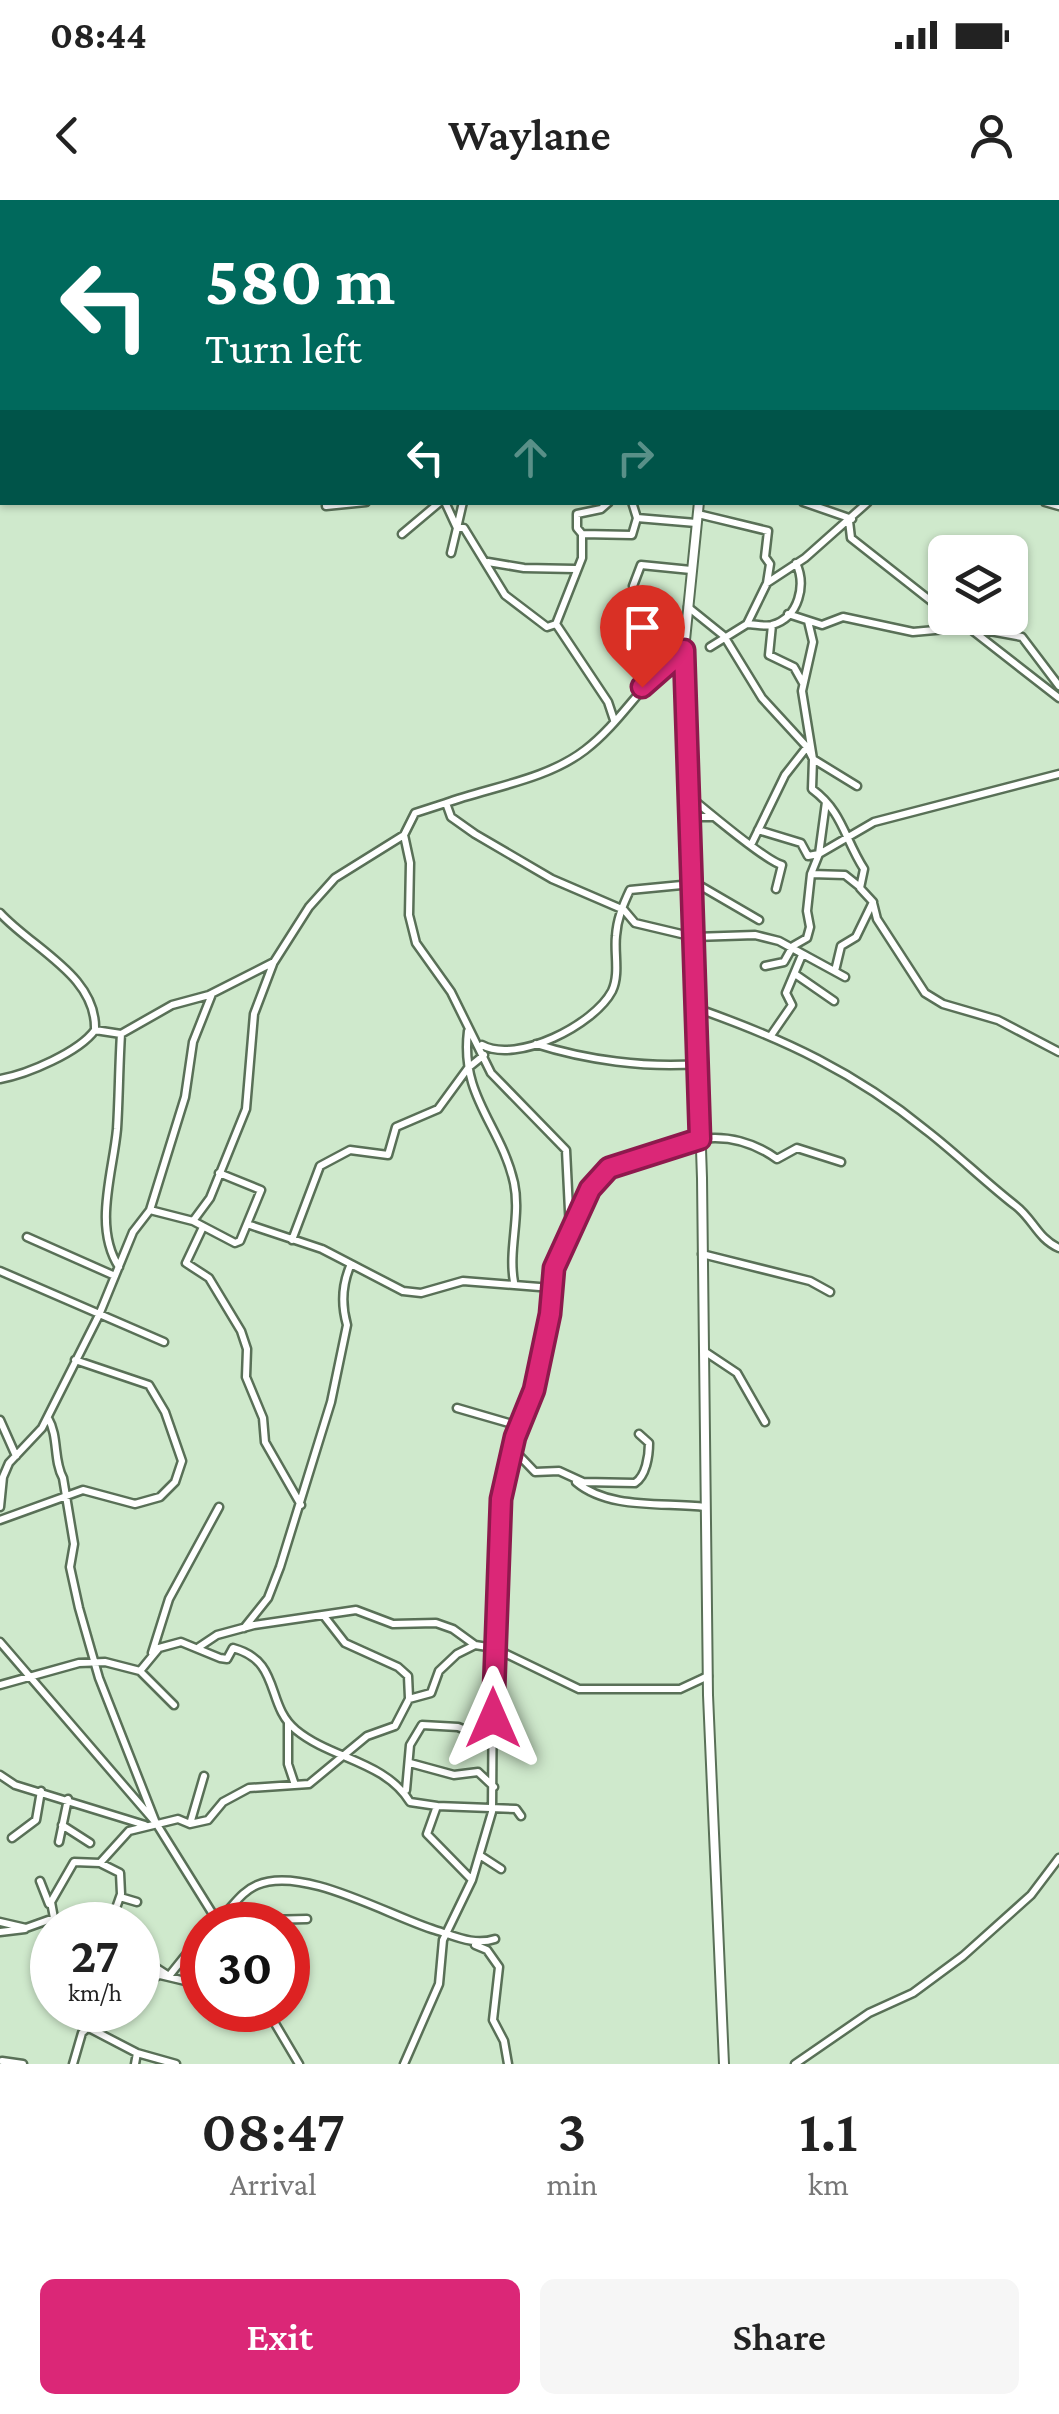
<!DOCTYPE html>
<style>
:root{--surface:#fff;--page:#f6f6f6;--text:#222;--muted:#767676;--accent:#db2777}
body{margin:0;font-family:"Crimson Pro",serif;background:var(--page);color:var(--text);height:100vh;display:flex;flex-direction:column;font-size:38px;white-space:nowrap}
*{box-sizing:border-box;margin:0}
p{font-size:32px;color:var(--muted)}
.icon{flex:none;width:55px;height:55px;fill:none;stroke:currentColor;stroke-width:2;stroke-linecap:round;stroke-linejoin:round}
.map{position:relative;height:1864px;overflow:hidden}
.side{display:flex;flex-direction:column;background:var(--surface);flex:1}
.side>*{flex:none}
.top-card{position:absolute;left:0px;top:0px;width:1060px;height:305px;box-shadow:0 2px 8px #0004;background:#00695c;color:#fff;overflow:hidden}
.buttons{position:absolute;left:928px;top:335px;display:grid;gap:20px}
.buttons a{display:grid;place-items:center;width:100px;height:100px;border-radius:15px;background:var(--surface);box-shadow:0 2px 8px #0004;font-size:50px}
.speed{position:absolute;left:30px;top:1702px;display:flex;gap:20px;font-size:50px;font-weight:700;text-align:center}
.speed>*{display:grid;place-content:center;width:130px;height:130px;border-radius:50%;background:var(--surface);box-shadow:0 2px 8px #0004;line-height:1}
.speed small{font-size:25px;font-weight:400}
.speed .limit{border:15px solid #d22;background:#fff;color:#111}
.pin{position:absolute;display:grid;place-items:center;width:85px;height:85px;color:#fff;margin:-102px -42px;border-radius:50% 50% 50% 0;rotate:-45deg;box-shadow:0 0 10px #0007}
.pin .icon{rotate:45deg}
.me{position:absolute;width:110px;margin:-55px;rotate:0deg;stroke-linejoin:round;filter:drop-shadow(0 0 8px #0008)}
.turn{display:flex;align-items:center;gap:35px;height:210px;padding:0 40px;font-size:45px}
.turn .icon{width:130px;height:130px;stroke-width:2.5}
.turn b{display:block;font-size:70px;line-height:85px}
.lanes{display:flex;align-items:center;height:95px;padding:0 40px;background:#0003;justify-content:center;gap:50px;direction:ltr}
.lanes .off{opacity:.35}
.eta{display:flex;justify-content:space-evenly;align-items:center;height:170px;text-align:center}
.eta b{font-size:60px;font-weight:600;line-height:70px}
.primary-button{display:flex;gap:20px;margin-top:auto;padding:20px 40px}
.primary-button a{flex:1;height:115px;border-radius:15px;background:var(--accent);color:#fff;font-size:40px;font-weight:600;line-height:115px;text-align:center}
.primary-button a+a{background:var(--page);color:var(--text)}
.status{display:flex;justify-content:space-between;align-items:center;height:70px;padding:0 50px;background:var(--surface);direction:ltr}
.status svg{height:28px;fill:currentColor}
header{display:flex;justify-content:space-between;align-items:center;height:130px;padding:0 40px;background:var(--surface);font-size:45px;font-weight:600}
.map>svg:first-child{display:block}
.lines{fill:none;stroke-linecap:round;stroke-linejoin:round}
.minor-casing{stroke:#597057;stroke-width:11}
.tertiary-casing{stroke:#597057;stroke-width:12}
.minor{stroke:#fff;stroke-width:6}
.tertiary{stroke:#fff;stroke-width:8}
.route-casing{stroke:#8e194d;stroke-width:25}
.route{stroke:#db2777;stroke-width:18}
</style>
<div class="status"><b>08:44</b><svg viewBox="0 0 49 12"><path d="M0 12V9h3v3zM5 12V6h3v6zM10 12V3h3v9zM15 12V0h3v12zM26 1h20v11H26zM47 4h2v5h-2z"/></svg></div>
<header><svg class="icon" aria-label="back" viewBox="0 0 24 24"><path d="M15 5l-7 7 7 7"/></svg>Waylane<svg class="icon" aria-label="person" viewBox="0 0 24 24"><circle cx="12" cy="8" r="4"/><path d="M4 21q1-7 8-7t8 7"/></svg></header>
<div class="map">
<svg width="1059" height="1864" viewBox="0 0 1059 1864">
<rect width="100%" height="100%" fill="#cfe9cc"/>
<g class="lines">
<defs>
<path id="minor" d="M 242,0 L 247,2
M 426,0 L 426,2
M 526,0 L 530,0
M 555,0 L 557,2
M 775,0 L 777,2
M 282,2 L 381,2
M 482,2 L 482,0
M 873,2 L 873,0
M 1058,18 L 1059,18
M 0,73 L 2,71
M 1058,123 L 1059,123
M 1058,151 L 1059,150
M 445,302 L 457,328 L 451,353
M 463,302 L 457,328 L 464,328 L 505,395 L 547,427 L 556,424 L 582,358 L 582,334 L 577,328 L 577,314 L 601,309 L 609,302
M 803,302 L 852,319
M 1045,302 L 1059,306
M 326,306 L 366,302
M 698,314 L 768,331 L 765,357 L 770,364 L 767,383
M 637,318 L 696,323
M 849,321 L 851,338 L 945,412
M 402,334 L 440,302
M 582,334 L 632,335 L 637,318 L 632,302
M 488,362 L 524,368 L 575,369
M 633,386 L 641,365 L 691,370
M 688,407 L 724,436 L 762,498 L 807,547 L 813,559 L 812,589 C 843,612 844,638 864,669 L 860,688 L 873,702 L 856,737 L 841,746 L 835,771
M 788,414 L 822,425 L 843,417 L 913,432 L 968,427 L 1059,498
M 953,418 L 968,427 L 1022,437 L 1059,486
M 808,421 L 813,442 L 802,491 L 813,559 L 857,586
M 556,424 L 608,502 L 614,520
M 747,424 C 754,424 766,427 772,425 C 800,417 806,384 796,363
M 772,425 L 769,455 L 794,467 L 803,483
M 664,433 L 686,426
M 710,447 L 747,424 L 767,383 L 805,358 L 868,302
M 690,597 C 706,610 767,662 782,665 L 776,689
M 446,603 C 490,587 546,580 585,550 C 623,521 644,478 684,450
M 690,624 L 700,617 L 713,617
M 758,630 L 801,643 L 808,656 L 819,654 L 874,622 L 1059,574
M 752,643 L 785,575 L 807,547
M 811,674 L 845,675 L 860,687
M 692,681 L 759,720
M 873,703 L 877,719 L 925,793 L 943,804 L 998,820 L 1059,852
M 0,713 C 33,749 97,776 95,830
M 765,766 L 784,762 L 793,746 L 807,738 L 810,727 L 807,711 L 811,674 L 819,654 L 826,602
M 795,774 L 834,801
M 696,808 C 784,839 855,872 927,931 C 958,955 985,982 1016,1006 C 1033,1019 1038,1039 1059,1048
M 468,831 C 460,897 501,925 514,983 C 521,1016 508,1049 514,1082
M 772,834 L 792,805 L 786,793 L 802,755
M 536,844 C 586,860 646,868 698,864
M 482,845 C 517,864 594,825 612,791 C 620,774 614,753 616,736 C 617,719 623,705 630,690 L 692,684
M 0,879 C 28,874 79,852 95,830 L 121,834 L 172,805 L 209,795 L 274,762 L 309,707 L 335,678 L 404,635 L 415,613 L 446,603 L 451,617 L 475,634 L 552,679 L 624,710 L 635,723 L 694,737 L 755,735 L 779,741 L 845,777
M 150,1010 L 193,1021 L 235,1043 L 240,1041 L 261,990 L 219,973
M 193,1021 L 210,998 L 246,909 L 254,814 L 273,764
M 247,1024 L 322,1049 L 403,1091 L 421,1093 L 463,1081 L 552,1088
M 203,1027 L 186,1063 L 209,1078 L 241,1131 L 247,1149 L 246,1177 L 263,1218 L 265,1242 L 301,1305
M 570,1030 L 590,989 L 609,968 L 700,939 C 728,935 755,943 777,959 L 797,948 L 841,962
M 27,1037 L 115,1076
M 292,1040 L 320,966 L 350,950 L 388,955 L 396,927 L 438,909 L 468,868 L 484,855
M 702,1054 L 810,1081 L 830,1092
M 119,1067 C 93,1027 113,973 117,929 C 119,897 119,865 121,834
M 0,1071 L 164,1142
M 704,1151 L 737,1173 L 765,1222
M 457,1208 L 519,1226
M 48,1218 C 59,1237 53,1260 63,1278 L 74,1344 L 70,1367 L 79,1408 L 99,1478 L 156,1623
M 0,1220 L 16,1256
M 513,1249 L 535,1272 L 559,1271 L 583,1282 L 635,1283 C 646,1276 649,1256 649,1243 L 639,1234
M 576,1282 C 609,1310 664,1302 705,1307
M 0,1307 L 3,1277 L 9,1263 L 42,1228 L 99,1115 L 133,1032 L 150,1010 L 185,897 L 193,842 L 212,794
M 0,1320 L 83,1290 L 135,1304 L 160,1297 L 175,1282 L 182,1261 L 165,1212 L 149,1185 L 75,1160
M 324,1416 L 345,1443 L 398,1467 L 408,1476 L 409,1498
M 244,1428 L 268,1398 L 280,1367 L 331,1202 L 347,1125 C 341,1104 342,1084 351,1064
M 0,1442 L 156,1623 L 219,1724
M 199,1447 L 217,1435 L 254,1425 L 356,1410 L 393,1424 L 436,1423 L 453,1429 L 475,1445
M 152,1453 L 169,1399 L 219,1307
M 140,1471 L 174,1505
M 0,1485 L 79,1463 L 105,1462 L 140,1471 L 159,1448 L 181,1442 L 220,1458 L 227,1459 L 233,1448 C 282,1461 265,1505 296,1530 C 331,1559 385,1561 410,1602 L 437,1606 L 427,1634 L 472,1680 L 492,1612 L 493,1467 L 501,1299 L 515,1237 L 534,1190 L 550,1114 L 554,1068 L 570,1031 L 566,950 L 491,873 L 451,792 L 416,743 L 409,715 L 410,663 L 404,635
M 288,1523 L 288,1564 L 295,1585
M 410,1563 L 454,1575 L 478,1572 L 494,1587
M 0,1575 L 15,1585 L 145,1625
M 406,1590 L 410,1545 L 422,1525 L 458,1527 L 494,1541
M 437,1606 L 516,1609 L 521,1616
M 190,1624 L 204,1576
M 62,1625 L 90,1643
M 12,1638 L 36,1620 L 41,1591
M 59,1642 L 68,1599
M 481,1656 L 501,1669
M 100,1663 L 129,1631 L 178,1619 L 190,1624 L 208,1620 L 223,1602 L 249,1588 L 309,1584 L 367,1536 L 395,1526 L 409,1499 L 431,1493 L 439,1471 L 457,1454 L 475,1445 L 494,1448 L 579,1489 L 680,1489 L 708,1476
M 40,1681 L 49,1704
M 120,1697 L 137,1702
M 307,1719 L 217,1721 C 231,1710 240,1692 257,1685 C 303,1665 389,1716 435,1730 C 455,1736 474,1746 495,1739
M 0,1722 L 26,1728 L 54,1718
M 80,1725 L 54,1718 L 51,1702 L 74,1662 L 100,1663 L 120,1673 L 121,1694 L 110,1725
M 0,1732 L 25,1729
M 475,1745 L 487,1750 L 499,1767 L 493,1820 L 504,1841 L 508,1864
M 152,1765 L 169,1776 L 202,1735
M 138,1784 L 160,1775 L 202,1785
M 267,1810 L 299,1864
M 87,1827 L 137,1853 L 176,1864
M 2,1861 L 23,1864
M 73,1864 L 82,1833 L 105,1810
M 135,1864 L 137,1853
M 404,1864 L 439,1784 L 443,1740 L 472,1680
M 795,1864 L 869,1813 L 913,1793 L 963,1756 L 1031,1695 L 1059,1658"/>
<path id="tertiary" d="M 702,2 L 702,0
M 699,302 L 684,450 L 702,978 L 708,1495 L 724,1864"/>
</defs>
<use href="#minor" class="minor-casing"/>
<use href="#tertiary" class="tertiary-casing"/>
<use href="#minor" class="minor"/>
<use href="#tertiary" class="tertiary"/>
</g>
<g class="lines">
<defs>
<path id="route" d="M 493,1518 L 501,1299 L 515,1237 L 534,1190 L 550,1114 L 554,1068 L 590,989 L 609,968 L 700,939 L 684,450 L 642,487"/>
</defs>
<use href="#route" class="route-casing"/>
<use href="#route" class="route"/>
</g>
</svg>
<div class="buttons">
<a><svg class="icon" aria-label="layers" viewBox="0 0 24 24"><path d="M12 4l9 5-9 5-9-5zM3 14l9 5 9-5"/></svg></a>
</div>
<div class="speed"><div>27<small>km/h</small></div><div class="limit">30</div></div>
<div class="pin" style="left:642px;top:487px;background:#d93025"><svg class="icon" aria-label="arrive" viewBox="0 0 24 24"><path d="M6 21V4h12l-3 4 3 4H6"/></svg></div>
<svg class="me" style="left:493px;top:1518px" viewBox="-20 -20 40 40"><path d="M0-17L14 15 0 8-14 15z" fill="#db2777" stroke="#fff" stroke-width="4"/></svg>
<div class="top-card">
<div class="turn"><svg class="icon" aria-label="left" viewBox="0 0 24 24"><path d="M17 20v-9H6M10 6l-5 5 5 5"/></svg><div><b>580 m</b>Turn left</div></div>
<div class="lanes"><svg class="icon" aria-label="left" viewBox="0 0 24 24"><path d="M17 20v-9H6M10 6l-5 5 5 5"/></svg><svg class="icon off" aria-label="ahead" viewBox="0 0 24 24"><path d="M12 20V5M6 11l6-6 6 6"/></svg><svg class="icon off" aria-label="right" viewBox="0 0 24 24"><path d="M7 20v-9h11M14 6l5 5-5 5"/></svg></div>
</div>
</div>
<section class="side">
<div class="eta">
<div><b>08:47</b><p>Arrival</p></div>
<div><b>3</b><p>min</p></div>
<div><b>1.1</b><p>km</p></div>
</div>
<div class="primary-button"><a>Exit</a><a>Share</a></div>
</section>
